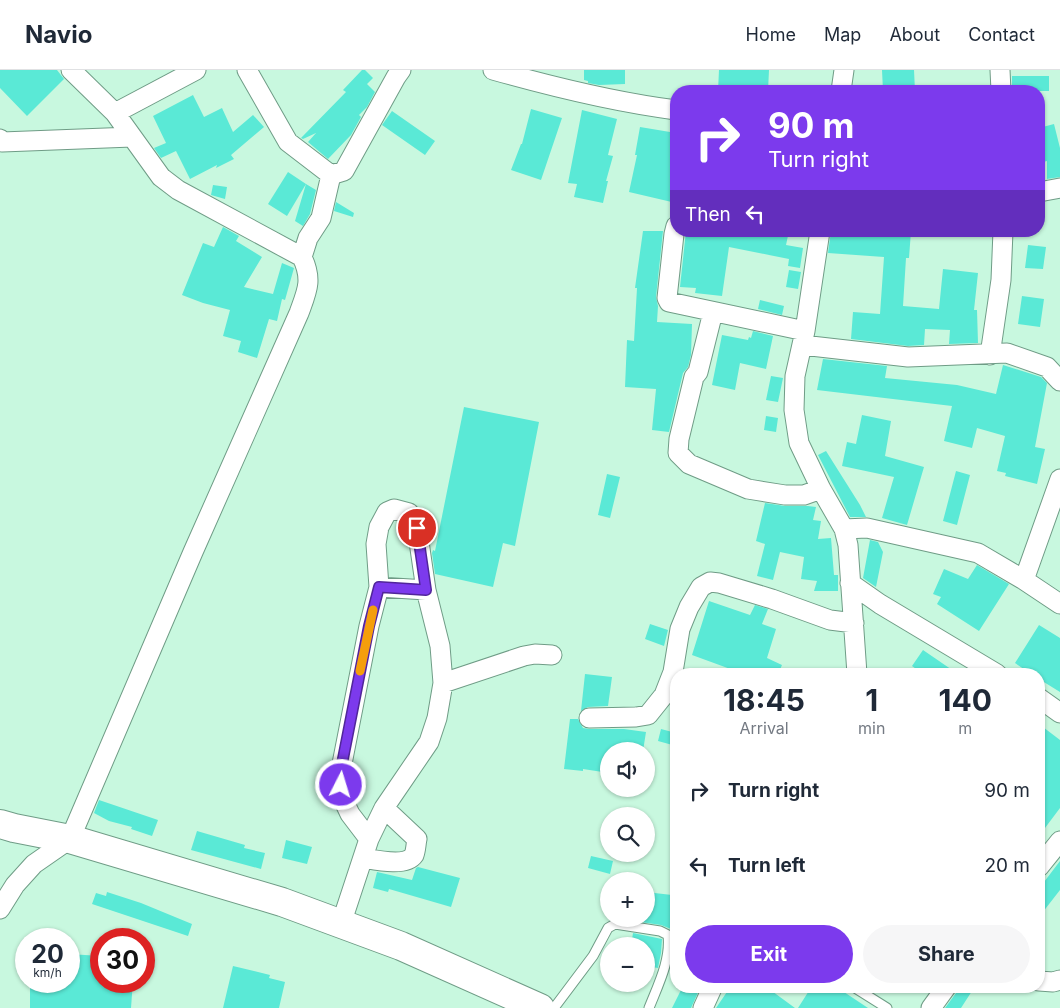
<!DOCTYPE html>
<meta charset="utf-8">
<style>
:root{--surface:#fff;--page:#f6f6f7;--text:#1f2937;--muted:#747a83;--line:#e0e1e3;--accent:#7c3aed}
body{margin:0;font-family:Inter,sans-serif;background:var(--page);color:var(--text);height:100vh;display:flex;flex-direction:column;font-size:19px;white-space:nowrap}
*{box-sizing:border-box;margin:0}
p{font-size:16px;color:var(--muted)}
.icon{flex:none;width:28px;height:28px;fill:none;stroke:currentColor;stroke-width:2;stroke-linecap:round;stroke-linejoin:round}
.map{position:relative;flex:1;overflow:hidden}
.sheet{position:absolute;left:670px;top:598px;width:375px;height:325px;display:flex;flex-direction:column;background:var(--surface);border-radius:20px;box-shadow:0 1px 4px #0004}
.sheet>*{flex:none}
.banner{position:absolute;left:670px;top:15px;width:375px;height:152px;border-radius:20px;box-shadow:0 1px 4px #0004;background:#7c3aed;color:#fff;overflow:hidden}
.buttons{position:absolute;left:600px;top:672px;display:grid;gap:10px}
.buttons a{display:grid;place-items:center;width:55px;height:55px;border-radius:50%;background:var(--surface);box-shadow:0 1px 4px #0004;font-size:25px}
.speed{position:absolute;left:15px;top:858px;display:flex;gap:10px;font-size:25px;font-weight:700;text-align:center}
.speed>*{display:grid;place-content:center;width:65px;height:65px;border-radius:50%;background:var(--surface);box-shadow:0 1px 4px #0004;line-height:1}
.speed small{font-size:12px;font-weight:400}
.speed .limit{border:8px solid #d22;background:#fff;color:#111}
.pin{position:absolute;display:grid;place-items:center;width:42px;height:42px;color:#fff;margin:-21px;border:2px solid #fff;border-radius:50%;box-shadow:0 1px 5px #0007}
.me{position:absolute;width:55px;margin:-28px;rotate:5deg;stroke-linejoin:round;filter:drop-shadow(0 0 4px #0008)}
.turn{display:flex;align-items:center;gap:18px;height:105px;padding:0 15px;font-size:22px}
.turn .icon{width:65px;height:65px;stroke-width:2.5}
.turn b{display:block;font-size:35px;line-height:42px}
.then{display:flex;align-items:center;height:48px;padding:0 15px;background:#0003;gap:10px;font-size:19px}
.eta{display:flex;justify-content:space-evenly;align-items:center;height:85px;text-align:center}
.eta b{font-size:30px;font-weight:700;line-height:35px}
.action{display:flex;gap:10px;margin-top:auto;padding:10px 15px}
.action a{flex:1;height:58px;border-radius:30px;background:var(--accent);color:#fff;font-size:20px;font-weight:700;line-height:58px;text-align:center}
.action a+a{background:var(--page);color:var(--text)}
ul{padding:0;list-style:none}
li{display:flex;align-items:center;gap:15px;height:75px;padding:0 15px}
li div{flex:1}
li b{display:block;font-size:19px}
li em{font-style:normal}
header{display:flex;align-items:center;gap:30px;box-sizing:border-box;height:70px;padding:0 25px;background:var(--surface);border-bottom:1px solid var(--line)}
header strong{font-size:24px}
nav{display:flex;gap:28px;margin-inline-start:auto;font-size:18px}
.map>svg:first-child{display:block}
.building{fill:#5ae9d6}
.lines{fill:none;stroke-linecap:round;stroke-linejoin:round}
.lane-casing{stroke:#6f9c86;stroke-width:11}
.street-casing{stroke:#6f9c86;stroke-width:21}
.highway-casing{stroke:#6f9c86;stroke-width:30}
.lane{stroke:#fff;stroke-width:9}
.street{stroke:#fff;stroke-width:19}
.highway{stroke:#fff;stroke-width:28}
.route-casing{stroke:#51269a;stroke-width:12}
.route{stroke:#7c3aed;stroke-width:9}
.slow{stroke:#f59e0b;stroke-width:9}
</style>
<header>
<strong>Navio</strong>
<nav><a>Home</a><a>Map</a><a>About</a><a>Contact</a></nav>
</header>
<div class="map">
<svg width="1060" height="938" viewBox="0 0 1060 938">
<rect width="100%" height="100%" fill="#c8f8df"/>
<path class="building" d="M 0,0 L 57,0 L 64,9 L 27,46 L 0,18 Z
M 362,0 L 365,0 L 373,8 L 367,14 L 375,22 L 367,37 L 359,45 L 361,47 L 351,65 L 328,89 L 308,72 L 316,63 L 303,69 L 301,68 L 346,22 L 343,20 Z
M 584,0 L 625,0 L 625,14 L 599,15 L 588,13 L 588,11 L 584,10 Z
M 719,0 L 769,0 L 768,21 L 718,21 Z
M 882,0 L 914,0 L 915,21 L 883,21 Z
M 1012,6 L 1049,6 L 1049,21 L 1012,21 Z
M 193,25 L 204,47 L 222,38 L 233,62 L 253,45 L 264,57 L 231,85 L 234,89 L 216,98 L 217,95 L 190,109 L 176,81 L 161,88 L 154,78 L 166,73 L 153,46 Z
M 531,39 L 562,48 L 541,110 L 511,100 L 521,74 L 522,74 Z
M 582,40 L 617,49 L 608,85 L 613,86 L 606,111 L 608,111 L 603,133 L 574,127 L 577,114 L 568,113 Z
M 392,41 L 435,71 L 425,85 L 382,55 Z
M 1054,54 L 1060,78 L 1060,107 L 1047,109 L 1047,91 L 1039,93 L 1039,58 Z
M 640,57 L 676,63 L 676,133 L 629,122 L 637,85 L 635,85 Z
M 288,102 L 306,114 L 287,146 L 268,134 Z
M 306,114 L 316,120 L 310,144 L 303,156 L 295,151 Z
M 213,115 L 227,117 L 225,129 L 211,125 Z
M 336,132 L 354,143 L 353,147 L 334,141 Z
M 223,157 L 239,166 L 236,171 L 262,187 L 244,217 L 273,224 L 282,193 L 294,198 L 285,230 L 282,229 L 277,251 L 269,249 L 257,288 L 238,282 L 241,271 L 223,266 L 230,240 L 203,233 L 182,225 L 203,173 L 214,177 Z
M 643,161 L 663,161 L 656,227 L 658,236 L 657,252 L 692,254 L 691,285 L 688,297 L 683,303 L 669,362 L 652,360 L 656,319 L 625,317 L 627,270 L 634,271 L 637,218 L 635,218 Z
M 686,161 L 789,161 L 786,175 L 803,178 L 800,198 L 788,196 L 789,189 L 729,177 L 722,226 L 695,223 L 696,218 L 680,217 Z
M 831,161 L 911,161 L 909,188 L 906,188 L 903,236 L 939,239 L 943,199 L 978,203 L 974,240 L 977,240 L 978,273 L 949,274 L 950,260 L 925,259 L 924,275 L 908,276 L 851,269 L 853,242 L 880,244 L 884,187 L 828,183 Z
M 1028,175 L 1046,177 L 1043,199 L 1025,198 Z
M 789,200 L 801,202 L 798,219 L 786,217 Z
M 1022,226 L 1044,229 L 1040,257 L 1018,254 Z
M 760,230 L 784,236 L 782,245 L 758,239 Z
M 753,261 L 773,266 L 766,299 L 740,293 L 735,320 L 712,315 L 722,265 L 748,270 L 749,267 L 751,268 Z
M 823,289 L 887,296 L 885,308 L 957,315 L 996,324 L 1003,295 L 1041,307 L 1047,313 L 1035,377 L 1045,379 L 1037,414 L 1005,406 L 1006,403 L 997,401 L 1005,366 L 977,358 L 972,378 L 944,371 L 952,336 L 817,320 Z
M 771,306 L 783,308 L 778,332 L 766,330 Z
M 464,337 L 539,352 L 515,476 L 503,473 L 493,517 L 435,504 L 432,483 L 433,480 L 435,481 Z
M 862,345 L 891,351 L 885,386 L 924,397 L 907,455 L 882,448 L 894,407 L 842,396 L 847,372 L 856,374 Z
M 766,346 L 778,348 L 776,362 L 764,360 Z
M 826,381 L 860,435 L 866,447 L 850,447 L 818,385 Z
M 956,401 L 970,405 L 957,455 L 943,451 Z
M 607,404 L 620,407 L 610,448 L 598,445 Z
M 765,433 L 785,436 L 808,436 L 816,437 L 813,450 L 821,451 L 818,469 L 831,468 L 834,505 L 838,505 L 838,521 L 814,521 L 817,511 L 801,509 L 804,487 L 780,482 L 773,510 L 757,506 L 765,474 L 756,471 Z
M 870,470 L 878,472 L 883,482 L 876,517 L 863,508 Z
M 977,495 L 1009,514 L 979,561 L 937,534 L 941,527 L 933,524 L 944,499 L 968,509 Z
M 709,531 L 750,545 L 755,535 L 768,539 L 762,554 L 776,559 L 767,588 L 782,595 L 778,604 L 744,604 L 692,585 Z
M 650,554 L 668,560 L 664,576 L 645,569 Z
M 1039,555 L 1060,568 L 1060,622 L 1039,609 L 1039,604 L 1031,604 L 1015,593 Z
M 923,580 L 958,604 L 923,604 L 912,596 Z
M 585,604 L 612,607 L 608,636 L 588,637 L 581,641 Z
M 570,649 L 578,649 L 583,658 L 589,659 L 624,659 L 646,662 L 643,681 L 609,681 L 609,703 L 583,699 L 583,701 L 564,699 Z
M 1039,654 L 1060,670 L 1060,738 L 1039,766 Z
M 661,659 L 676,663 L 676,676 L 658,671 Z
M 99,730 L 158,750 L 152,766 L 131,759 L 132,757 L 109,751 L 94,743 Z
M 197,761 L 245,775 L 244,778 L 265,783 L 261,799 L 191,780 Z
M 286,770 L 312,777 L 307,794 L 282,788 Z
M 591,786 L 613,791 L 610,804 L 588,798 Z
M 1060,791 L 1060,820 L 1039,847 L 1039,827 L 1045,820 L 1041,816 Z
M 418,797 L 460,808 L 451,837 L 389,819 L 388,822 L 373,818 L 377,802 L 412,810 L 416,798 Z
M 107,822 L 141,833 L 192,854 L 188,866 L 92,834 L 96,823 L 106,826 Z
M 646,822 L 672,825 L 670,838 L 676,839 L 676,876 L 675,876 L 674,864 L 671,859 L 661,855 L 634,851 L 635,849 L 646,849 Z
M 633,863 L 662,869 L 661,883 L 658,898 L 646,896 L 646,876 L 631,876 Z
M 69,884 L 101,886 L 101,911 L 133,911 L 131,938 L 30,938 L 30,915 L 69,914 Z
M 233,896 L 270,905 L 269,908 L 285,912 L 279,938 L 223,938 Z
M 683,916 L 701,916 L 691,938 L 672,938 Z
M 731,916 L 765,916 L 795,938 L 716,938 Z
M 812,916 L 835,916 L 868,938 L 798,938 Z
M 958,916 L 964,916 L 972,921 L 961,938 L 945,938 L 956,923 Z"/>
<g class="lines">
<defs>
<path id="lane" d="M 852,916 L 887,938
M 554,938 L 593,886 L 608,858 L 615,854 L 660,861 L 668,865 C 671,890 658,915 649,938"/>
<path id="street" d="M 247,0 L 288,72 L 331,105 L 344,101 L 396,7 L 401,0
M 493,0 C 553,17 614,32 676,40
M 1000,0 L 1001,21
M 841,21 L 844,0
M 115,43 L 196,0
M 0,69 L 2,72 L 132,67
M 1039,122 L 1060,118
M 676,156 L 674,164 L 667,228 L 669,232 L 805,261
M 820,161 L 805,261 L 795,306 L 794,340 L 799,373 L 821,419 L 844,459 L 848,475 L 857,604
M 302,187 L 308,168 L 321,148 L 331,105
M 713,242 L 698,302 L 694,307 L 679,369 L 678,383 L 689,394 L 748,419 L 785,425 L 804,425 L 821,419
M 802,275 L 908,287 L 1007,283 L 1047,297 L 1060,311
M 990,285 L 1001,210 L 1003,161
M 844,459 L 867,458 L 978,483 L 1024,510 L 1060,534
M 1024,510 L 1060,409
M 850,513 L 880,534 L 997,604
M 379,517 L 426,520
M 443,613 L 524,586 L 535,584 L 552,585
M 1039,628 L 1060,643
M 589,648 L 636,647 L 648,645 L 664,625 L 673,602 L 680,559 L 689,537 L 701,517 L 710,512 L 719,513 L 772,529 L 830,550 L 854,553
M 363,788 C 375,790 406,797 414,785 C 416,780 416,773 417,769 L 384,738
M 1039,797 L 1060,771
M 0,839 L 15,815 L 34,794 L 70,769 L 193,482 L 299,243 C 307,221 313,210 302,187 L 178,120 L 161,107 L 115,43 L 71,0
M 341,854 L 369,769 L 384,738 L 429,672 L 437,648 L 443,613 L 440,576 L 426,520 L 417,458 L 409,443 L 394,439 L 387,442 L 379,457 L 376,474 L 379,517 L 369,556 L 340,704 L 341,725 L 350,744 L 369,769
M 1039,911 L 1053,912 L 1060,910
M 703,938 L 713,916
M 931,938 L 947,916"/>
<path id="highway" d="M 0,754 L 14,758 L 70,769 L 282,832 L 401,876 L 540,938"/>
</defs>
<use href="#lane" class="lane-casing"/>
<use href="#street" class="street-casing"/>
<use href="#highway" class="highway-casing"/>
<use href="#lane" class="lane"/>
<use href="#street" class="street"/>
<use href="#highway" class="highway"/>
</g>
<g class="lines">
<defs>
<path id="route" d="M 341,715 L 340,704 L 369,556 L 379,517 L 426,520 L 417,458"/>
</defs>
<use href="#route" class="route-casing"/>
<use href="#route" class="route"/>
<path class="slow" d="M 360,601 L 373,540"/>
</g>
</svg>
<div class="buttons">
<a><svg class="icon" aria-label="sound" viewBox="0 0 24 24"><path d="M4 9h4l5-4v14l-5-4H4zM17 9q2 3 0 6"/></svg></a>
<a><svg class="icon" aria-label="search" viewBox="0 0 24 24"><circle cx="10" cy="10" r="6"/><path d="M15 15l6 6"/></svg></a>
<a>+</a>
<a>−</a>
</div>
<div class="speed"><div>20<small>km/h</small></div><div class="limit">30</div></div>
<div class="pin" style="left:417px;top:458px;background:#d93025"><svg class="icon" aria-label="arrive" viewBox="0 0 24 24"><path d="M6 21V4h12l-3 4 3 4H6"/></svg></div>
<svg class="me" style="left:341px;top:715px" viewBox="-20 -20 40 40"><circle r="17" fill="#7c3aed" stroke="#fff" stroke-width="3"/><path d="M0-11L8 9 0 5-8 9z" fill="#fff"/></svg>
<div class="banner">
<div class="turn"><svg class="icon" aria-label="right" viewBox="0 0 24 24"><path d="M7 20v-9h11M14 6l5 5-5 5"/></svg><div><b>90 m</b>Turn right</div></div>
<div class="then">Then<svg class="icon" aria-label="left" viewBox="0 0 24 24"><path d="M17 20v-9H6M10 6l-5 5 5 5"/></svg></div>
</div>
<section class="sheet">
<div class="eta">
<div><b>18:45</b><p>Arrival</p></div>
<div><b>1</b><p>min</p></div>
<div><b>140</b><p>m</p></div>
</div>
<ul>
<li><svg class="icon" aria-label="right" viewBox="0 0 24 24"><path d="M7 20v-9h11M14 6l5 5-5 5"/></svg><div><b>Turn right</b></div><em>90 m</em></li>
<li><svg class="icon" aria-label="left" viewBox="0 0 24 24"><path d="M17 20v-9H6M10 6l-5 5 5 5"/></svg><div><b>Turn left</b></div><em>20 m</em></li>
</ul>
<div class="action"><a>Exit</a><a>Share</a></div>
</section>
</div>
